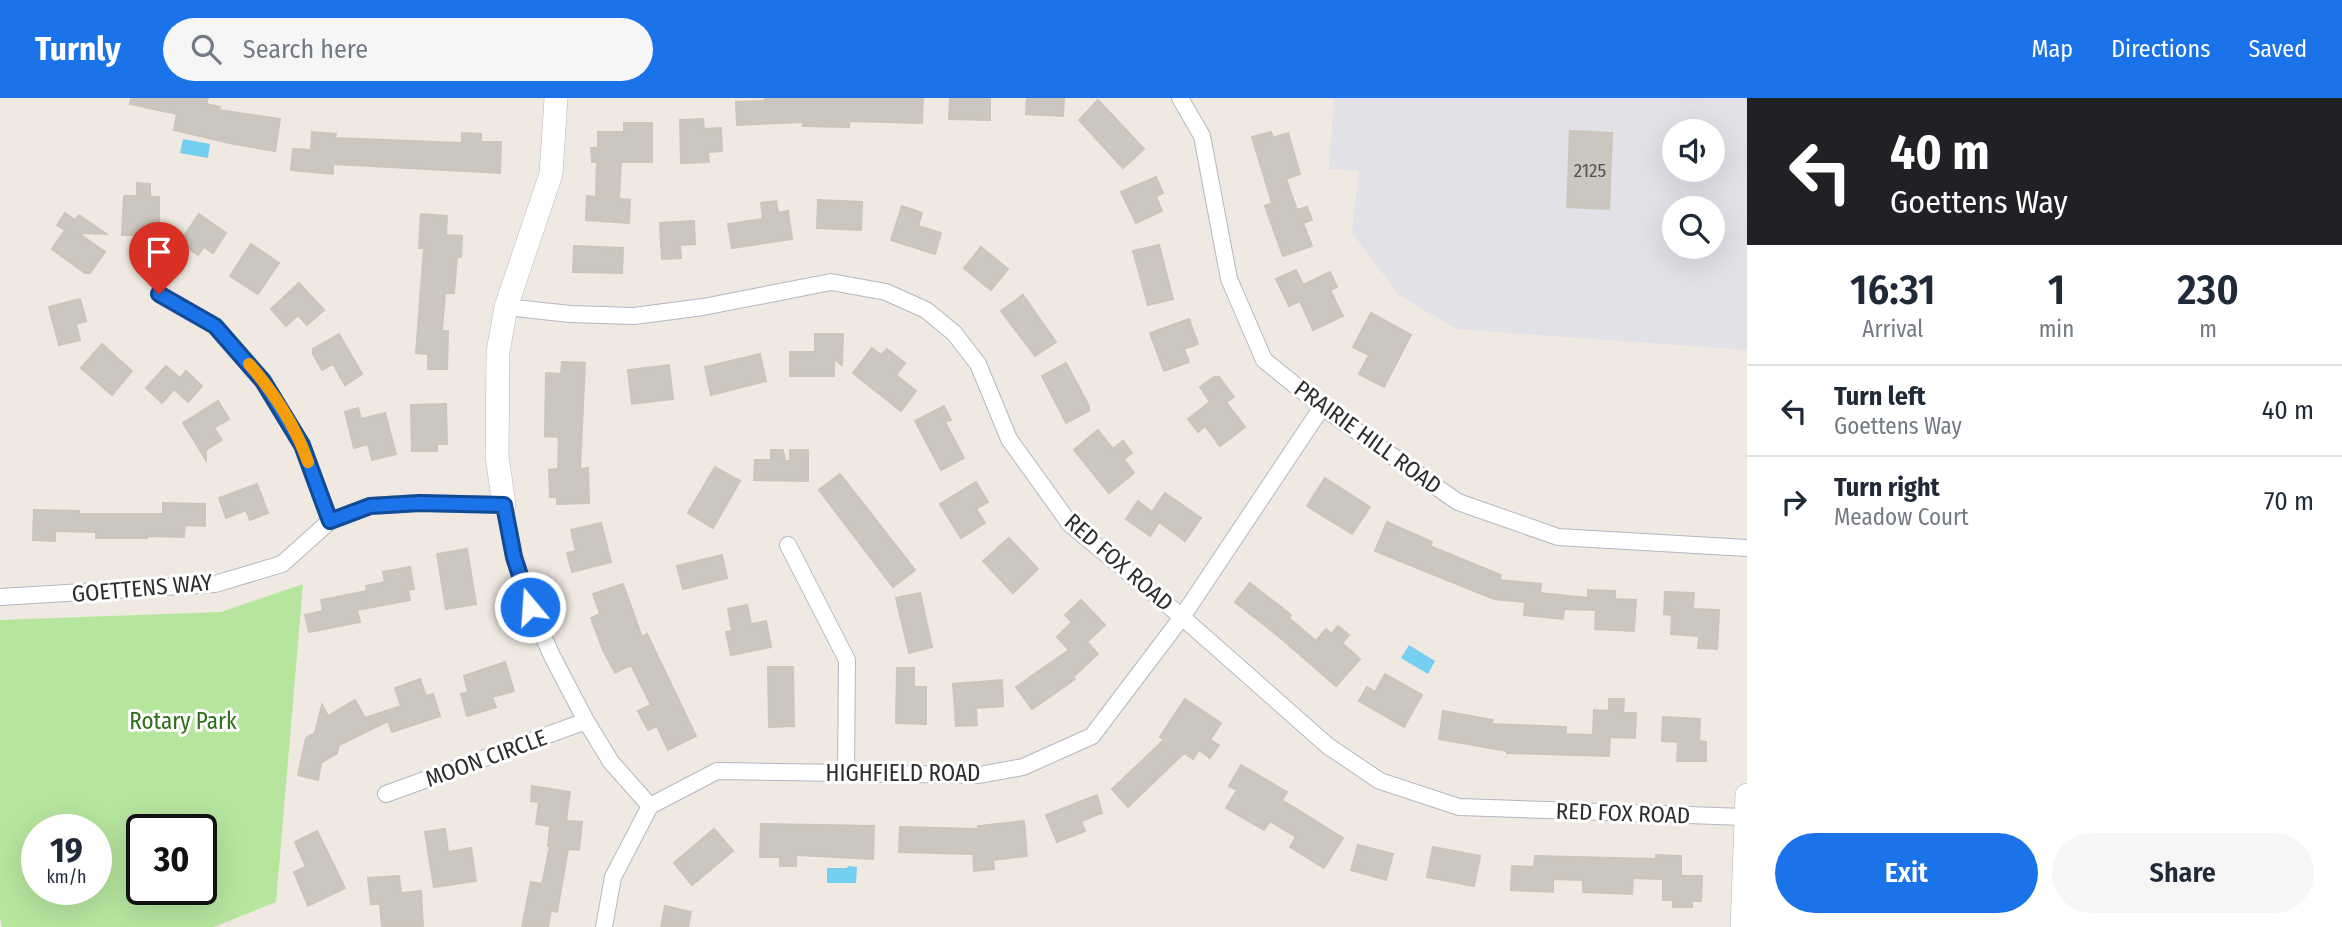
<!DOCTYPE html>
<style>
:root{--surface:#fff;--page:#f6f6f7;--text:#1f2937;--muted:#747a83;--line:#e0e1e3;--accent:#1a73e8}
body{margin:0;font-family:"Fira Sans Condensed",sans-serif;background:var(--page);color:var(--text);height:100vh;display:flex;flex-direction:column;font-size:26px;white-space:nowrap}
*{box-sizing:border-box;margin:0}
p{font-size:23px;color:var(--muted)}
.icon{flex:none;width:38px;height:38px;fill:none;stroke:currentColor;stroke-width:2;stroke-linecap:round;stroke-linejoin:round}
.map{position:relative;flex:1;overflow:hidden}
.sheet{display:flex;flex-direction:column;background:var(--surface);width:595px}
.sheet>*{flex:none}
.hud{background:#202124;color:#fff;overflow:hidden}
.buttons{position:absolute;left:1662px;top:21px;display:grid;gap:14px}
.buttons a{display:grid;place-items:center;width:63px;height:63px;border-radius:50%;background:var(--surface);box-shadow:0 7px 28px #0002;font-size:35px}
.speed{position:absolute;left:21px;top:716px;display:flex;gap:14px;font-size:35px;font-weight:700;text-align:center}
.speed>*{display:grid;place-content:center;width:91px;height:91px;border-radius:50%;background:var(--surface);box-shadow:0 7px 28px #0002;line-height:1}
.speed small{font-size:18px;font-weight:400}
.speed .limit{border:4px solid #111;border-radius:10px;background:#fff;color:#111}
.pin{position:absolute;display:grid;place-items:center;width:60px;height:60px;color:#fff;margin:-72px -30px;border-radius:50% 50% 50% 0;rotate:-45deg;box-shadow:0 0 7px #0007}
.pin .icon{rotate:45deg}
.me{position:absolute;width:77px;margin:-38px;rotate:342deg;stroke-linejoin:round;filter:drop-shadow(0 0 5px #0008)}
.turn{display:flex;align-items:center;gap:24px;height:147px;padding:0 28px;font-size:32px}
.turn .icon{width:91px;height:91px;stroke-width:2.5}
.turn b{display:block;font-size:49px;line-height:60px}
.eta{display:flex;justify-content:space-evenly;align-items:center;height:119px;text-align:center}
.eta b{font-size:42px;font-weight:600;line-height:49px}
.button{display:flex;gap:14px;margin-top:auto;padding:14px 28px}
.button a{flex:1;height:80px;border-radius:42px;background:var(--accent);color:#fff;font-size:28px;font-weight:600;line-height:80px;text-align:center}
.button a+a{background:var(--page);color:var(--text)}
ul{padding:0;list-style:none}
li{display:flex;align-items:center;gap:21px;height:91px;padding:0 28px;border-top:2px solid var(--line)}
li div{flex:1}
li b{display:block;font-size:26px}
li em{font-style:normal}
header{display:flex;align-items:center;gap:42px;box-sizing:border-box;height:98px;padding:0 35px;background:var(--accent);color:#fff}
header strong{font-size:33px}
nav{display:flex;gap:38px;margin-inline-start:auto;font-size:24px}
.search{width:490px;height:63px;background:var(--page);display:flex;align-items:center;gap:18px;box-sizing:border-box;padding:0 24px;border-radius:38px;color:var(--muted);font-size:26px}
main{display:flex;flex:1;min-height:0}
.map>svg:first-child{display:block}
.industrial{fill:#e3e1e8;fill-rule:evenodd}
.green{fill:#b6e59e;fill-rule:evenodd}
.water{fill:#75cff0}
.building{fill:#cbc7bf;stroke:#cbc5ba;stroke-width:2}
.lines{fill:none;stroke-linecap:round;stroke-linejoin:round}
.street-casing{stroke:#b4b7c1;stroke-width:18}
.secondary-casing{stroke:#b4b7c1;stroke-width:24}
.street{stroke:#fff;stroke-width:16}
.secondary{stroke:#fff;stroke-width:23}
.route-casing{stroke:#114b97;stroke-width:18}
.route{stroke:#1a73e8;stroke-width:12}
.slow{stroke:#f59e0b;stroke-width:12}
.labels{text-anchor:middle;stroke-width:6;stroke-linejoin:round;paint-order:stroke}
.number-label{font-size:19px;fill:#555452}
.street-label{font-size:23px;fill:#2e2e2e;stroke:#fff}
.park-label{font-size:23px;fill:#2c6e1b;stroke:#fff}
</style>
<header>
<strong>Turnly</strong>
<div class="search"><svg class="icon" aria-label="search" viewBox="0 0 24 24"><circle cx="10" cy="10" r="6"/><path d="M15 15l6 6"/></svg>Search here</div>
<nav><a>Map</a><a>Directions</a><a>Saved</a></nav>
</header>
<main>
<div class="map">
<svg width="1747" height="829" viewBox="0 0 1747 829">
<rect width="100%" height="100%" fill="#efe9e1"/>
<path class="industrial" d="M 1334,0 L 1747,0 L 1747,252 L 1456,231 L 1399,197 L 1352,135 L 1359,73 L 1329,71 ZM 1675,33 L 1713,33 L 1713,72 L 1675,72 ZM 1675,110 L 1713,110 L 1713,149 L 1675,149 Z"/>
<path class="green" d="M 303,486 L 276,804 L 214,829 L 2,829 L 0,820 L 0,522 L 221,514 ZM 37,732 L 96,732 L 96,791 L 37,791 ZM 142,732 L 201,732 L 201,791 L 142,791 Z"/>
<path class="water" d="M 183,41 L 210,46 L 208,60 L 180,55 Z
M 1409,547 L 1435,563 L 1428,576 L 1401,560 Z
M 848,768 L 857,769 L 856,785 L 827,785 L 827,770 L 847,770 Z"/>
<path class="building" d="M 131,0 L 208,0 L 206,6 L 220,9 L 219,12 L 280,21 L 275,53 L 234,46 L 174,32 L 177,16 L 130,6 Z
M 765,0 L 923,0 L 922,25 L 849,23 L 849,29 L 803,28 L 803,24 L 737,27 L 736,4 L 765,3 Z
M 950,0 L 990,0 L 990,22 L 949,21 Z
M 1027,0 L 1064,0 L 1063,18 L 1026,16 Z
M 1098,2 L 1144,51 L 1123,70 L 1079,22 Z
M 703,21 L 704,31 L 721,30 L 722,53 L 708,54 L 709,64 L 681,65 L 680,22 Z
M 624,25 L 652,25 L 652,64 L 621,64 L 619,101 L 630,102 L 629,125 L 586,122 L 587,98 L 596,99 L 597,64 L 592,64 L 591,50 L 598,50 L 598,34 L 624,34 Z
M 1570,33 L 1612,35 L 1609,111 L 1567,109 Z
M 312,34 L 336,36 L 335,40 L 462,45 L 462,35 L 481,36 L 481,44 L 501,44 L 500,75 L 333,66 L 333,76 L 291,72 L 293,51 L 311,52 Z
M 1271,34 L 1273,40 L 1288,35 L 1300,76 L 1286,81 L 1297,112 L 1307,109 L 1312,122 L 1303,125 L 1312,148 L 1283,158 L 1265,108 L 1272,105 L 1252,39 Z
M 1156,79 L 1163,95 L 1156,99 L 1162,113 L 1136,125 L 1121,94 Z
M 137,85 L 150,86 L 150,99 L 159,99 L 159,130 L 144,129 L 144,137 L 122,137 L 124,98 L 137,98 Z
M 818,102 L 862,104 L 861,132 L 817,130 Z
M 776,103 L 778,115 L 788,113 L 792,141 L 732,150 L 728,126 L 763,121 L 761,105 Z
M 902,108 L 922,115 L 918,128 L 941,135 L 935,156 L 891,142 Z
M 65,115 L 75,122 L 79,117 L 106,136 L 78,135 L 105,154 L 90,175 L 85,175 L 52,151 L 65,132 L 57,127 Z
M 199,116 L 226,135 L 213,155 L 204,149 L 198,157 L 180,144 Z
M 421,116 L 447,118 L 446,137 L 462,138 L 461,159 L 457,159 L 454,195 L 445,195 L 442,233 L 448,233 L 447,271 L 428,271 L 428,256 L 416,255 L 424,150 L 419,150 Z
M 694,123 L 695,146 L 680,147 L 681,160 L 662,161 L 660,125 Z
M 251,146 L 279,165 L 258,196 L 230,178 Z
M 1159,147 L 1173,201 L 1148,207 L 1133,153 Z
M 574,148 L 623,150 L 622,175 L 573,174 Z
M 981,149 L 1008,171 L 991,192 L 964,170 Z
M 1296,172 L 1303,187 L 1330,174 L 1337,189 L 1330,192 L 1343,218 L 1313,232 L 1300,203 L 1289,208 L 1276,181 Z
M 299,185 L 324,212 L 307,227 L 298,217 L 286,228 L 271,211 Z
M 1023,197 L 1056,244 L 1035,258 L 1001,213 Z
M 80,201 L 86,223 L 76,226 L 80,242 L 59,247 L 49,209 Z
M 1371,215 L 1411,237 L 1384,289 L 1359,276 L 1369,257 L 1353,249 Z
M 1189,221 L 1198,246 L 1184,251 L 1189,264 L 1164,273 L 1150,235 Z
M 339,236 L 362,276 L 345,287 L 333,266 L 322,272 L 313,256 L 313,251 Z
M 815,236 L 843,236 L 842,267 L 834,261 L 834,278 L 790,278 L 790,254 L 815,254 Z
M 102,246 L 132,273 L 112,297 L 81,270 Z
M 872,250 L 881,257 L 887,251 L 905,265 L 896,277 L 916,293 L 901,313 L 853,275 Z
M 760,256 L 766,283 L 711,297 L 705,269 Z
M 562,264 L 585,265 L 580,371 L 588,370 L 589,405 L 557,406 L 557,399 L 550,399 L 549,372 L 558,371 L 559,339 L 545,338 L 546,275 L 561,276 Z
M 1066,265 L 1089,308 L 1089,313 L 1066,325 L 1042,278 Z
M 669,267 L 673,301 L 632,306 L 628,272 Z
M 166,268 L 180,280 L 186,273 L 202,288 L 188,304 L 174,291 L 162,305 L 146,290 Z
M 1214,279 L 1219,279 L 1234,299 L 1226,304 L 1245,329 L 1220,348 L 1205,328 L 1198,334 L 1188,321 L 1210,304 L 1200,289 Z
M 218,303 L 229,321 L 214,330 L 222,342 L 206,352 L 206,362 L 183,325 Z
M 446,306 L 447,346 L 437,346 L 437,353 L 412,353 L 411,307 Z
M 944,308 L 951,322 L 945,324 L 964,360 L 941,372 L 915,323 Z
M 358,310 L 361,321 L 385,315 L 396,356 L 372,362 L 368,346 L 354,350 L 345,314 Z
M 1098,332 L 1113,351 L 1123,343 L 1132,355 L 1124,361 L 1134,375 L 1109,395 L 1074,352 Z
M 771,352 L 783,352 L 785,363 L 790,363 L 790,352 L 808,352 L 808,383 L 754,382 L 755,362 L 771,362 Z
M 715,369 L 740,383 L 713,430 L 688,415 Z
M 840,376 L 915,472 L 893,489 L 819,392 Z
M 1325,380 L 1370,409 L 1352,436 L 1307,408 Z
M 976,384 L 988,404 L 976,411 L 985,425 L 961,440 L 940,406 Z
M 257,386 L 268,415 L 250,422 L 246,412 L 226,420 L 219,400 Z
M 1165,395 L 1201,420 L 1185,443 L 1159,424 L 1150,438 L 1126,421 L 1138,403 L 1152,414 Z
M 163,405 L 205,406 L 205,428 L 185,427 L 184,439 L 147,438 L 147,440 L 96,440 L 96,434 L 55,433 L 55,443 L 33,442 L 34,412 L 79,413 L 79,416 L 163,416 Z
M 1387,424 L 1432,444 L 1430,448 L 1501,477 L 1500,482 L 1541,486 L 1540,495 L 1588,500 L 1588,492 L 1615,493 L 1615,501 L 1636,502 L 1634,533 L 1595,531 L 1596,512 L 1564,511 L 1563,521 L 1524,517 L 1525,504 L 1494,501 L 1375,453 Z
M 601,425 L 611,464 L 572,474 L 567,455 L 576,453 L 571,432 Z
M 1009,440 L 1038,471 L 1013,495 L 983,463 Z
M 467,451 L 476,506 L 446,511 L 437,456 Z
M 722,457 L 727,480 L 683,491 L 677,468 Z
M 410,469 L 414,491 L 408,492 L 410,502 L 357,512 L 360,524 L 309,534 L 305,517 L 323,513 L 321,502 L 367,493 L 366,488 L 385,484 L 383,474 Z
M 1250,485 L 1291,517 L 1289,520 L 1316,543 L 1326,531 L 1331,536 L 1338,528 L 1349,537 L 1342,545 L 1360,561 L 1336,588 L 1276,536 L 1235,504 Z
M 623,486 L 642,539 L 647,536 L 696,638 L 668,652 L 657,628 L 648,632 L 638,613 L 651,607 L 631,567 L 615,575 L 603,552 L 591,520 L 600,516 L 593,496 Z
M 1665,494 L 1694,495 L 1693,511 L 1719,512 L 1717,551 L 1698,550 L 1699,538 L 1671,536 L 1672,517 L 1664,516 Z
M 920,495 L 932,549 L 909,555 L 896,500 Z
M 1081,502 L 1105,527 L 1087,544 L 1098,556 L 1073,579 L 1075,581 L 1032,611 L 1016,589 L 1069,552 L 1057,539 L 1072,524 L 1065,517 Z
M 747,507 L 751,526 L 766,523 L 771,549 L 731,557 L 726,534 L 732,533 L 728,511 Z
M 505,564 L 514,593 L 492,599 L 496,609 L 467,618 L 461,596 L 468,594 L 464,578 Z
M 768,569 L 793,569 L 794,628 L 769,629 Z
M 897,570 L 914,570 L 914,589 L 926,589 L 926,626 L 896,625 Z
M 1385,576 L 1422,597 L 1404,629 L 1359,603 L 1367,589 L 1375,594 Z
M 420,581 L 426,598 L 433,596 L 440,618 L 392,634 L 388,623 L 339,647 L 337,655 L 321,665 L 318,682 L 298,677 L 306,640 L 315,635 L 322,607 L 328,618 L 355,602 L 365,620 L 401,608 L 395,590 Z
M 1002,582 L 1003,608 L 976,610 L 977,627 L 956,628 L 953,586 Z
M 1185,601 L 1221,625 L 1210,642 L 1219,647 L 1210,660 L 1199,652 L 1193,661 L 1184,655 L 1128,709 L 1112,691 L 1164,642 L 1160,639 Z
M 1609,601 L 1624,601 L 1623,615 L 1636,615 L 1635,640 L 1610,639 L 1609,658 L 1507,655 L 1507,653 L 1439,641 L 1443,613 L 1493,622 L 1492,626 L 1566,629 L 1566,636 L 1593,637 L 1594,612 L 1609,613 Z
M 1663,619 L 1700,621 L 1699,643 L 1706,644 L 1706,663 L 1677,663 L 1678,644 L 1662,643 Z
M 1241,667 L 1287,694 L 1282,702 L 1343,740 L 1324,770 L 1290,749 L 1296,739 L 1270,723 L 1264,732 L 1226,710 L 1237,692 L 1229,688 Z
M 532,688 L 570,694 L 566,723 L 582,724 L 579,752 L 568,751 L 557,814 L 551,812 L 548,829 L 522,829 L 531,784 L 542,786 L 550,748 L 548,748 L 550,728 L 536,726 L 539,704 L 531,703 Z
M 1097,697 L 1102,715 L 1081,723 L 1085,733 L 1057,744 L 1046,717 Z
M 1024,723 L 1027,758 L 993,762 L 994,771 L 974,773 L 973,756 L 899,754 L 900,729 L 979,731 L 978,728 Z
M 761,726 L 874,728 L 873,761 L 796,757 L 796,768 L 780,768 L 780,759 L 760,759 Z
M 445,731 L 448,754 L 471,750 L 476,783 L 434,789 L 425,734 Z
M 714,731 L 733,753 L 692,787 L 674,765 Z
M 317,733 L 345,790 L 308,808 L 294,774 L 306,769 L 295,744 Z
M 1358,747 L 1393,756 L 1386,782 L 1351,772 Z
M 1433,749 L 1480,758 L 1474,788 L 1427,779 Z
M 1656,757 L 1681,758 L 1681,778 L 1702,778 L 1701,803 L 1692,803 L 1692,809 L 1673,809 L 1673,802 L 1663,802 L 1663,781 L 1633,780 L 1632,796 L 1583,794 L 1583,782 L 1553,781 L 1553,794 L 1511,792 L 1512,768 L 1534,769 L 1535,758 L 1656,761 Z
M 399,778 L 401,795 L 421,793 L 423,829 L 382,829 L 380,806 L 371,806 L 368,780 Z
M 665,808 L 691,814 L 688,829 L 661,829 Z"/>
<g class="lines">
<defs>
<path id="street" d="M 1180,0 L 1202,38 L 1229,181 L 1264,262 L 1322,309 L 1458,404 L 1558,439 L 1747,450
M 159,196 L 215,228 L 263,283 L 302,347 L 330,423
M 506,209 L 570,216 L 634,218 L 703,209 L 831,184 L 886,194 L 926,212 L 954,235 L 978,266 L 1009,341 L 1070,426 L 1182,519 L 1328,648 L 1380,683 L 1459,709 L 1745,719
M 788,447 L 847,562 L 846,675
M 0,499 L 215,486 L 282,466 L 330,423 L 370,408 L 420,405 L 504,407 L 514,459 L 530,509 L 552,558 L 586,623 L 611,664 L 650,708
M 386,696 L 586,623
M 650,708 L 717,673 L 979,677 L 1023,669 L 1092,638 L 1182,519 L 1322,309
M 604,829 L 613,779 L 650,708"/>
<path id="secondary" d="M 504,407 L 497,358 L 498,254 L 506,209 L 551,76 L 556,0
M 1742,829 L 1747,697"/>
</defs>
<use href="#street" class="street-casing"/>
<use href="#secondary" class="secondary-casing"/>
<use href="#street" class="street"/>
<use href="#secondary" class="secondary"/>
</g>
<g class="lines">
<defs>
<path id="route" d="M 159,196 L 215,228 L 263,283 L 302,347 L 330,423 L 370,408 L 420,405 L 504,407 L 514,459 L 530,509"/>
</defs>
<use href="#route" class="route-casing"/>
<use href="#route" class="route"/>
<path class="slow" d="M 249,266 C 273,293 296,329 308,364"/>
</g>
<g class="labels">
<g class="number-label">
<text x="1590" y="79">2125</text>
</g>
<g class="street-label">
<text transform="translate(1368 339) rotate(36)" y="8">PRAIRIE HILL ROAD</text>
<text transform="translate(1119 464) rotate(41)" y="8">RED FOX ROAD</text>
<text transform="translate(142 490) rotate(-5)" y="8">GOETTENS WAY</text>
<text transform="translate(486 660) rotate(-20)" y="8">MOON CIRCLE</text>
<text x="903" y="683">HIGHFIELD ROAD</text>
<text transform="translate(1623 715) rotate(2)" y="8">RED FOX ROAD</text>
</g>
<g class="park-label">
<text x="183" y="631">Rotary Park</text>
</g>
</g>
</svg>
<div class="buttons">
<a><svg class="icon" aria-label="sound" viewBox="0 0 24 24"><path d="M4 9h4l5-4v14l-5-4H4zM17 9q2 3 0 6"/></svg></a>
<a><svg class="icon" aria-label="search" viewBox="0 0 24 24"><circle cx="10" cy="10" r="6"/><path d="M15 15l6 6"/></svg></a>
</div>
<div class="speed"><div>19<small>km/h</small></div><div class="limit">30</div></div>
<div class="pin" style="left:159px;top:196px;background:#d93025"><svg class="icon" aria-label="arrive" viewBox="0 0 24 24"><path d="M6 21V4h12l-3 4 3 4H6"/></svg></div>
<svg class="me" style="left:530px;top:509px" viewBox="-20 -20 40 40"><circle r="17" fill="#1a73e8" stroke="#fff" stroke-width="3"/><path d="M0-11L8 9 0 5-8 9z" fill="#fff"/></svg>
</div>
<section class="sheet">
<div class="hud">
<div class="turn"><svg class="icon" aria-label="left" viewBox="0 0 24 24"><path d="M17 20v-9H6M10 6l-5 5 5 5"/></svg><div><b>40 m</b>Goettens Way</div></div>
</div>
<div class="eta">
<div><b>16:31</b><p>Arrival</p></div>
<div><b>1</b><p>min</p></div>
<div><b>230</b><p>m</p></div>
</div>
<ul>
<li><svg class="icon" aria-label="left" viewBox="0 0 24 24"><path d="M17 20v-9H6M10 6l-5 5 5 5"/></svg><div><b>Turn left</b><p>Goettens Way</p></div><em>40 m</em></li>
<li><svg class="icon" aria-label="right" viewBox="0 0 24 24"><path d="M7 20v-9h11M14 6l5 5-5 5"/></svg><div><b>Turn right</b><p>Meadow Court</p></div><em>70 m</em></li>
</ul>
<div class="button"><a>Exit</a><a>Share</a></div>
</section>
</main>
